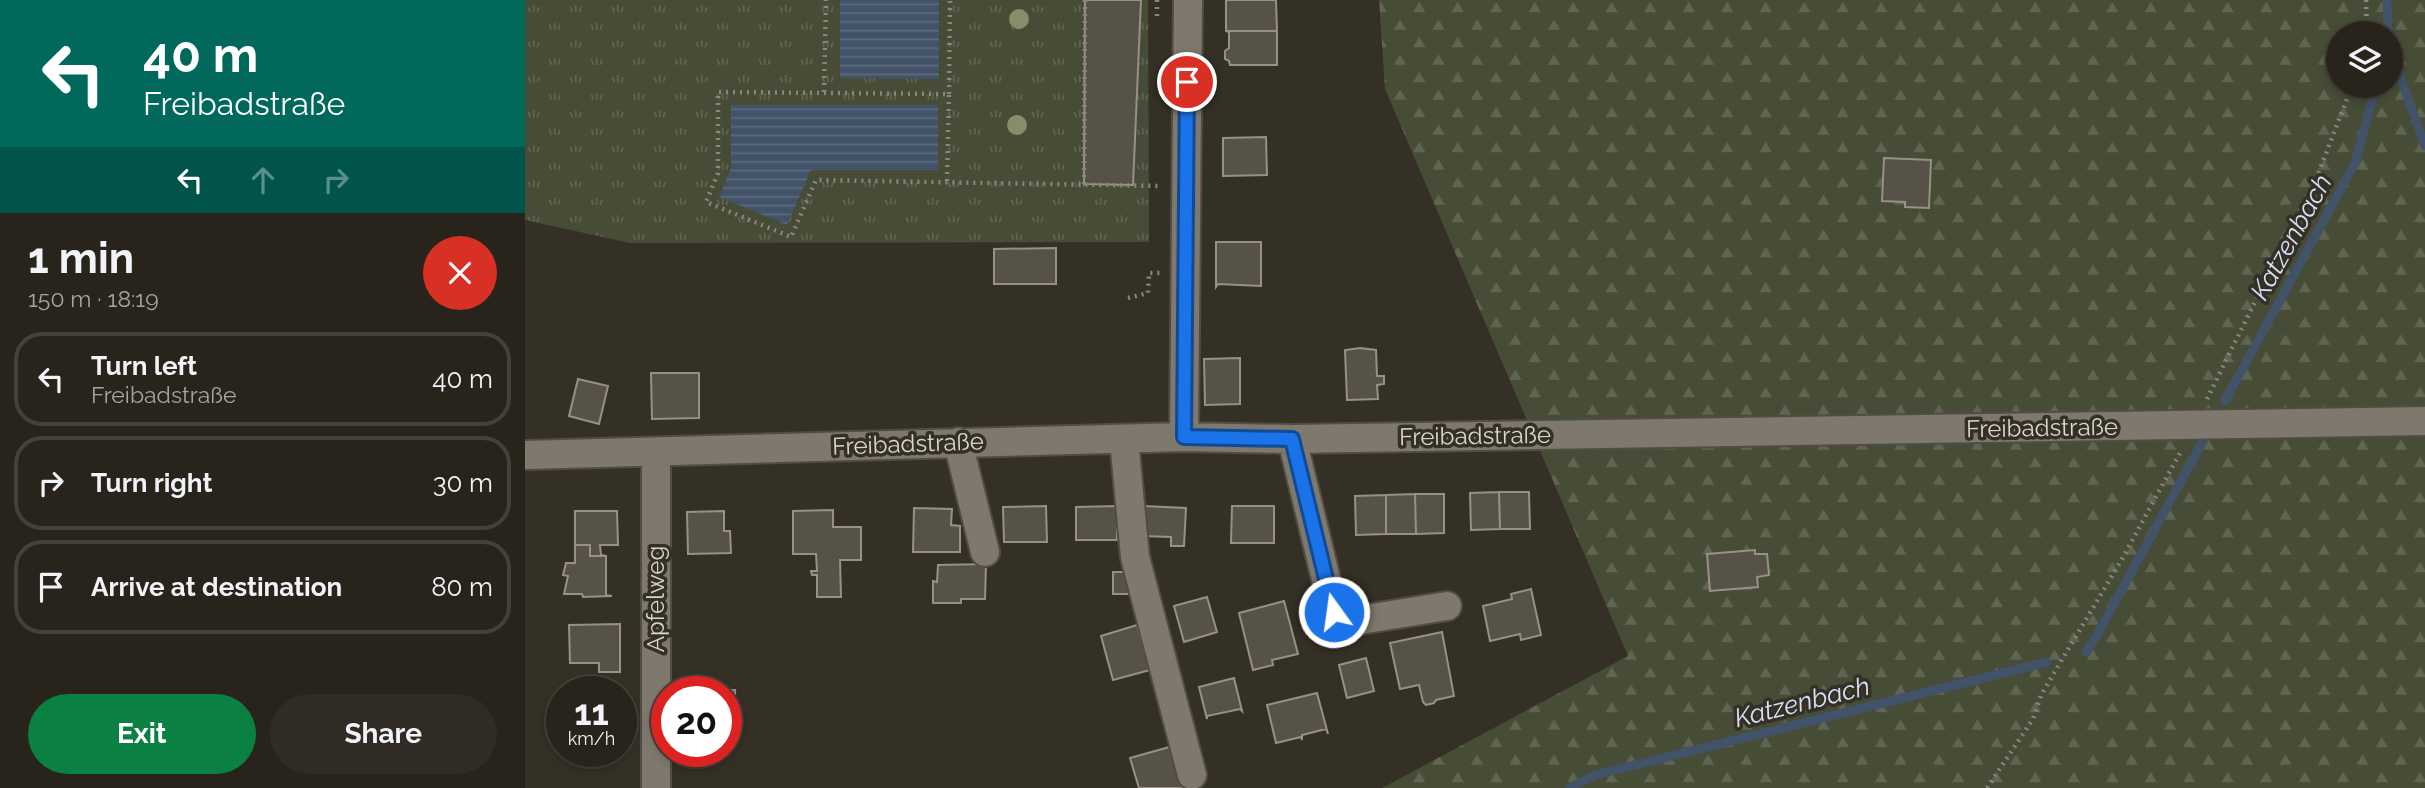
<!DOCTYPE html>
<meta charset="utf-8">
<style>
:root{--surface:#28241c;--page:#302c25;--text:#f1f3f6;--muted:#a5a4a3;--line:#44413b;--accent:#0b8043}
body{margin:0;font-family:Raleway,sans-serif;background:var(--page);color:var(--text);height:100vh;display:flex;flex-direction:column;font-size:26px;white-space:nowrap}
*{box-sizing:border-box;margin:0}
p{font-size:23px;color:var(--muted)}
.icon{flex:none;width:38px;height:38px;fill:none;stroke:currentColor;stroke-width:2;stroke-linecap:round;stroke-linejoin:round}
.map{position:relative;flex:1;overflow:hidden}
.sheet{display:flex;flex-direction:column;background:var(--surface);width:525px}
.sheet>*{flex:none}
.banner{background:#00695c;color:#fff;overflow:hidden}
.tools{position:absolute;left:1801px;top:21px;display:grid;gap:14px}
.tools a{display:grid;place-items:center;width:77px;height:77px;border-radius:50%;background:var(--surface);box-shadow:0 4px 10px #0003,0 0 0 2px var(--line);font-size:35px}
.speed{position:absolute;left:21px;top:676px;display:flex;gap:14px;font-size:35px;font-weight:700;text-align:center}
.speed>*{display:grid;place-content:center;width:91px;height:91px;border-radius:50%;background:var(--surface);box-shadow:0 4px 10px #0003,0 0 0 2px var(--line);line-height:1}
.speed small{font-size:18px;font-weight:400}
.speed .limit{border:10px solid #d22;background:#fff;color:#111}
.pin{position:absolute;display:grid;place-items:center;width:60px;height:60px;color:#fff;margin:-30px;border:4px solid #fff;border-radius:50%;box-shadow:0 2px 7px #0007}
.me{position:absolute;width:77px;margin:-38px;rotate:346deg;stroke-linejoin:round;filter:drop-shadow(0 0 5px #0008)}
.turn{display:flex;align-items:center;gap:24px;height:147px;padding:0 28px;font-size:32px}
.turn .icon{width:91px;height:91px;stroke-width:2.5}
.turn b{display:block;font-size:49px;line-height:60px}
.lanes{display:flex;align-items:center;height:66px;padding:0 28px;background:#0003;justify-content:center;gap:35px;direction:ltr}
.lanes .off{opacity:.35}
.round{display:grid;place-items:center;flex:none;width:74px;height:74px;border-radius:37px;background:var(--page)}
.head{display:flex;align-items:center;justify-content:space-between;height:119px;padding:0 28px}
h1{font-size:42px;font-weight:700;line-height:52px}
.button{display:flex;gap:14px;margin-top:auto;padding:14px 28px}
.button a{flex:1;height:80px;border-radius:42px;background:var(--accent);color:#fff;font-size:28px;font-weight:700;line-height:80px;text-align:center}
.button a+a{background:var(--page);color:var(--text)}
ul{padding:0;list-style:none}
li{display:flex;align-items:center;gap:21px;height:94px;margin:0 14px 10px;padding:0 14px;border:4px solid var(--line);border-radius:28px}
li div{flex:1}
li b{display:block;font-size:26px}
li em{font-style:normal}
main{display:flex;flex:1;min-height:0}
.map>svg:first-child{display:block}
.grass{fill:url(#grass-tufts)}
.forest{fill:url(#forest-firs);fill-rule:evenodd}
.water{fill:url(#water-rules)}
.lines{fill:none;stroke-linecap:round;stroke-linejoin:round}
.stream{stroke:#415269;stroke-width:9}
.building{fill:#575247;stroke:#969184;stroke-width:2}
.minor-casing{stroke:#514d44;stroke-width:32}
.path{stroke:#8a867d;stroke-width:4.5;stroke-dasharray:2 5;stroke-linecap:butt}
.minor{stroke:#7f796d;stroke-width:28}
.tree{fill:#878d6a}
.route-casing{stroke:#114b97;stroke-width:18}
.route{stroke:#1a73e8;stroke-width:12}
.labels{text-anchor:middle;stroke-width:7;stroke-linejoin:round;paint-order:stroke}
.street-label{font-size:24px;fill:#d8d5ce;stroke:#353025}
.water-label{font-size:26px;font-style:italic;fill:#d5e2f5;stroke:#353025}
</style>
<main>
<section class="sheet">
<div class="banner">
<div class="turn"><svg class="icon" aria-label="left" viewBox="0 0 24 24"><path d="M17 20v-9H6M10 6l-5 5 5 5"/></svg><div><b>40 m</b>Freibadstraße</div></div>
<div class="lanes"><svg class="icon" aria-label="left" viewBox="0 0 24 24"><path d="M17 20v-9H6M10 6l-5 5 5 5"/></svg><svg class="icon off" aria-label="ahead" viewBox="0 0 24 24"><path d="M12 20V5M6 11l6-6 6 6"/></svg><svg class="icon off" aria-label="right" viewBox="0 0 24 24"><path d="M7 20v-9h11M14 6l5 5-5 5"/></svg></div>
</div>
<div class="head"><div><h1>1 min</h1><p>150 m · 18:19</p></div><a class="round" style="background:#d93025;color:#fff"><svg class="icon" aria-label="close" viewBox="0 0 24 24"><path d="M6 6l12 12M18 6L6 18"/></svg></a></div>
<ul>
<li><svg class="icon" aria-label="left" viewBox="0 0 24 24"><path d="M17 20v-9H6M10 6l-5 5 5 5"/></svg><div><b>Turn left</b><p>Freibadstraße</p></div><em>40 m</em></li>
<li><svg class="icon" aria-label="right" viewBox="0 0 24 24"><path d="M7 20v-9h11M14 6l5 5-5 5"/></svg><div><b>Turn right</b></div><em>30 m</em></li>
<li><svg class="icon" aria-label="arrive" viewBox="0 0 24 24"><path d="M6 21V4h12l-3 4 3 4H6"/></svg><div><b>Arrive at destination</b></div><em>80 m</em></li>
</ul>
<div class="button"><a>Exit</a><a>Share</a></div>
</section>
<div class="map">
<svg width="1900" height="788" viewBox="0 0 1900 788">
<defs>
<pattern id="grass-tufts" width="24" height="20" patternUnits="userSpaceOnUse" patternTransform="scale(1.75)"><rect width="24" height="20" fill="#464c36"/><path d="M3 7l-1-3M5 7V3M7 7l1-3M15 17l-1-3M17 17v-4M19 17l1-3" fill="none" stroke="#606552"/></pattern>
<pattern id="forest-firs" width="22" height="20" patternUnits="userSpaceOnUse" patternTransform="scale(1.75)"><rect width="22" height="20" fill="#464c36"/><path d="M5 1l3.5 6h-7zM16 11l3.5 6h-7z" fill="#606552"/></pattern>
<pattern id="water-rules" width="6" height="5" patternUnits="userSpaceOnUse" patternTransform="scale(1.75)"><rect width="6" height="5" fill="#415269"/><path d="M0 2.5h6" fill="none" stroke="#5c6a7d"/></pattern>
</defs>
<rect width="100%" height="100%" fill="#353025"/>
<path class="grass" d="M 0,0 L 623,0 L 624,242 L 105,243 L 0,220 Z"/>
<path class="forest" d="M 854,0 L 1900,0 L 1900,788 L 857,788 L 1103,656 L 860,89 ZM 1813,33 L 1866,33 L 1866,86 L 1813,86 Z"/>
<path class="water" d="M 315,0 L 414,0 L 414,79 L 315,78 Z
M 206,105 L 413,105 L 413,170 L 286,170 L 262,225 L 194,197 L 206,168 Z"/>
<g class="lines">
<path class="stream" d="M 1862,0 L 1863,33
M 1866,51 L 1900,146
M 1700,401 L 1830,163 L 1851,86
M 1561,652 L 1572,635 L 1678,441
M 1045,788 L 1070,775 L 1522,662"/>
</g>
<path class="building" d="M 560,0 L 616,0 L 608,185 L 559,184 Z
M 701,0 L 751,0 L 752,31 L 701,31 Z
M 701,31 L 752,31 L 752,65 L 705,65 L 704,61 L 700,59 L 700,51 L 704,48 L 704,32 Z
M 741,137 L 742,175 L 698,176 L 698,138 Z
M 1359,158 L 1406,160 L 1404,208 L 1380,207 L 1380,202 L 1357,201 Z
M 691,242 L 736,242 L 736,286 L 693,284 L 691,287 Z
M 531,248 L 531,284 L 469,284 L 469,249 Z
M 835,348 L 851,350 L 852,376 L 859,376 L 859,384 L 852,385 L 853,399 L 822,400 L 820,350 Z
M 715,358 L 715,404 L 680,405 L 679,359 Z
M 126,373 L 174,373 L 174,418 L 127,419 Z
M 53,379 L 83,386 L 74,424 L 44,416 Z
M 974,492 L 1004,492 L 1005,529 L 975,529 Z
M 974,492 L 975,529 L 946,530 L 945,493 Z
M 890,494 L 919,494 L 919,533 L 891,534 Z
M 890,494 L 891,534 L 861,534 L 861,495 Z
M 861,495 L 861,534 L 831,535 L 830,496 Z
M 521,506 L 522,542 L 479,542 L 478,507 Z
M 592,506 L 592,540 L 551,540 L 551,507 Z
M 618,506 L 661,508 L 659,546 L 646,546 L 646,537 L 617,536 Z
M 707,506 L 749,506 L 749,543 L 706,543 Z
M 389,508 L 427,509 L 426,525 L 435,526 L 435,552 L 388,552 Z
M 308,510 L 308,527 L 336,527 L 336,560 L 315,560 L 316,597 L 292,597 L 292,575 L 287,575 L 286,571 L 292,571 L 291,554 L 268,554 L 268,511 Z
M 50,511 L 92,511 L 93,545 L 75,545 L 76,555 L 81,556 L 65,556 L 65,545 L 50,545 Z
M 199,511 L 199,531 L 205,531 L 206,553 L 163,554 L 162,512 Z
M 50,545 L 65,545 L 65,556 L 81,556 L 81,595 L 87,596 L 58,597 L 57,594 L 39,594 L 43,576 L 38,575 L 41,563 L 50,563 Z
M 1230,550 L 1230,554 L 1242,554 L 1244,575 L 1232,577 L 1233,587 L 1185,591 L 1182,554 Z
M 461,564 L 460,599 L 436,599 L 436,603 L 408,603 L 408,581 L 412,582 L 413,565 Z
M 588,572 L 605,572 L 606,594 L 588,594 Z
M 1006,589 L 1016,635 L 996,640 L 995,634 L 965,641 L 958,606 L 987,599 L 986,594 Z
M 682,597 L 692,632 L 659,642 L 649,606 Z
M 759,601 L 773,654 L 747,660 L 748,665 L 728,670 L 714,613 Z
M 95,624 L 95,672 L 74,672 L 74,663 L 45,663 L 44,625 Z
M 612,625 L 625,670 L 588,680 L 576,636 Z
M 917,632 L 929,696 L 911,700 L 909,703 L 901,705 L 898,702 L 894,685 L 875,689 L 865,643 Z
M 841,658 L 849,691 L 822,698 L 814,665 Z
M 709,678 L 717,711 L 715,709 L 682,716 L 682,719 L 674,687 Z
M 174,687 L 199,687 L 200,690 L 210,690 L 211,730 L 201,730 L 201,691 L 165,691 L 175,691 Z
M 792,693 L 803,734 L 801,729 L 777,735 L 777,740 L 776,737 L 751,743 L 742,705 Z
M 648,746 L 660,788 L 614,788 L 605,758 Z"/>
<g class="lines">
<defs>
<path id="minor" d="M 659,437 L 663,0
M 599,439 L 610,557 L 667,775
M 767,439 L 809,612 L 829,621 L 922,606
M 433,442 L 460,552
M 0,455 L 659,437 L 767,439 L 1900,421
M 131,788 L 131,452"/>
</defs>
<use href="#minor" class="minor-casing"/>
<path class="path" d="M 632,0 L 632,21
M 1841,0 L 1842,33
M 299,92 L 301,0
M 424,94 L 425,0
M 422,181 L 424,94 L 193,92 L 193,173 L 181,202 L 266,237 L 291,180 L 635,186
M 559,184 L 560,0
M 603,298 L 623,293 L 624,273 L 635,273
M 1682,399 L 1793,174 L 1827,86
M 1462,788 L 1508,719 L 1516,695 L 1597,559 L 1656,451"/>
<use href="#minor" class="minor"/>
</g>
<g class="tree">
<circle cx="494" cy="19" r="10"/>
<circle cx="492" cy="125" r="10"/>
</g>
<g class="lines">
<defs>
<path id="route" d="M 662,82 L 659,437 L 767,439 L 809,612"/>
</defs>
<use href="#route" class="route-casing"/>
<use href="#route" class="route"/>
</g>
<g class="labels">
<g class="street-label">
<text transform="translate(1517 428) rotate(-1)" y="8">Freibadstraße</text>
<text transform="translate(950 436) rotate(-1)" y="8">Freibadstraße</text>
<text transform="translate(383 444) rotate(-2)" y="8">Freibadstraße</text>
<text transform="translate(131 599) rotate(-90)" y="8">Apfelweg</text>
</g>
<g class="water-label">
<text transform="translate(1766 237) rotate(-61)" y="9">Katzenbach</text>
<text transform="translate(1277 702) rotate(-14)" y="9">Katzenbach</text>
</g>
</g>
</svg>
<div class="tools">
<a><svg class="icon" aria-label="layers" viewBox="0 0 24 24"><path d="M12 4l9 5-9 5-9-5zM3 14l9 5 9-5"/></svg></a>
</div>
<div class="speed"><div>11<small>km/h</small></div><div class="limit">20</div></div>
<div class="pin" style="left:662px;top:82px;background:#d93025"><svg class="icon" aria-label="arrive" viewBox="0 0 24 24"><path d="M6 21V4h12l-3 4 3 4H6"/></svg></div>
<svg class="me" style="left:809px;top:612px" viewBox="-20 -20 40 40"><circle r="17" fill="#1a73e8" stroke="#fff" stroke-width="3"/><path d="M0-11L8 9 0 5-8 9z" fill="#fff"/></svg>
</div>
</main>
